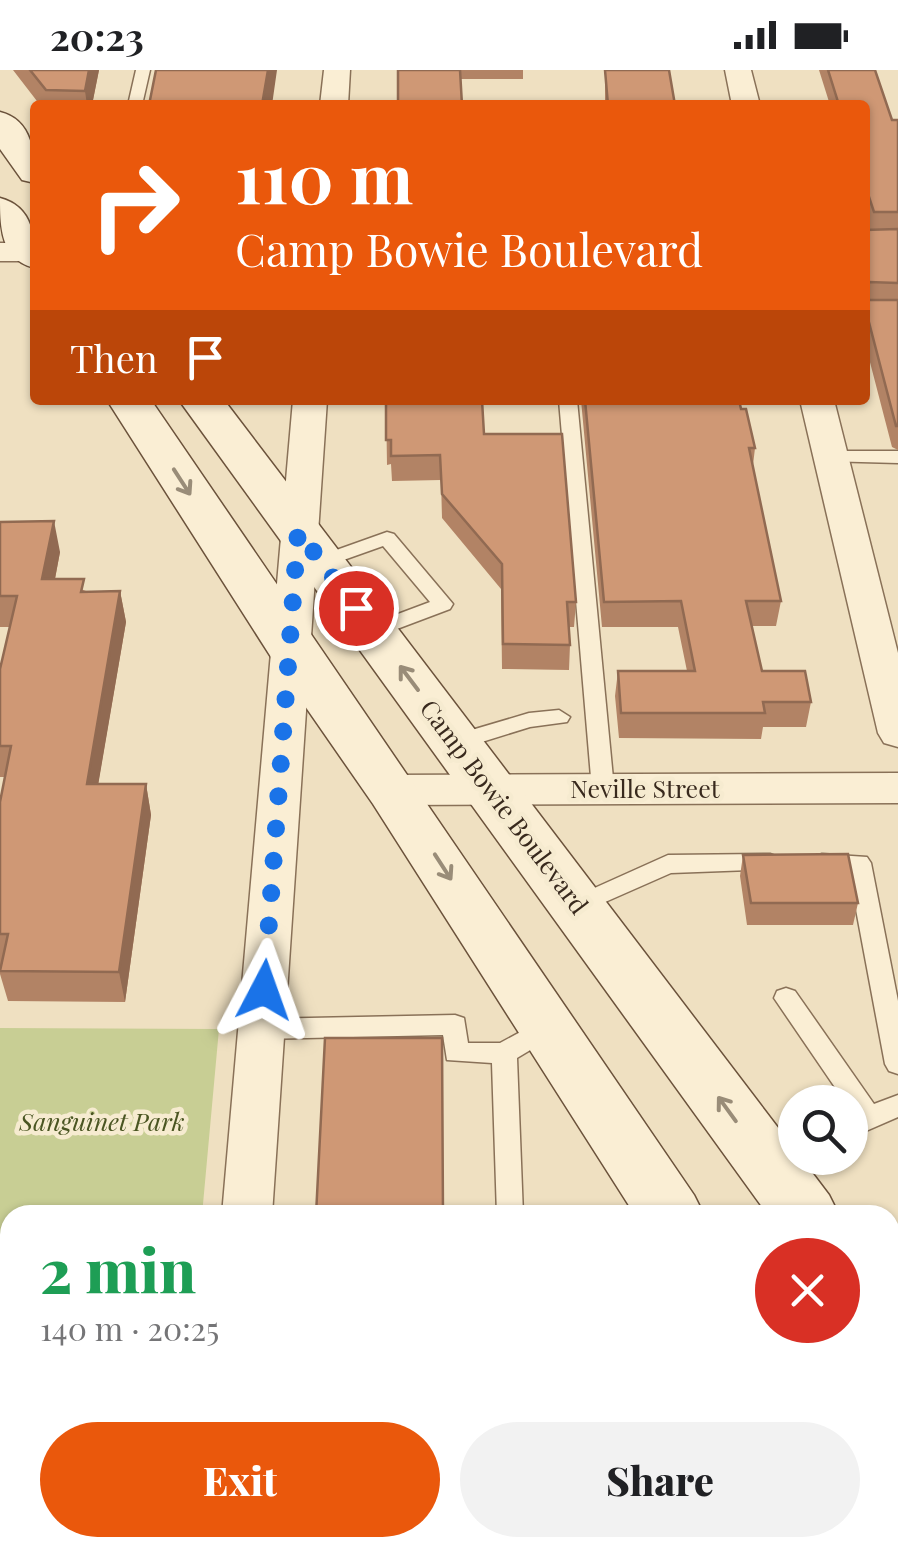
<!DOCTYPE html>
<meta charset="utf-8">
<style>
:root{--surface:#fff;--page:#f2f2f2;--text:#202124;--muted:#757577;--accent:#ea580c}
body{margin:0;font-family:"Playfair Display",serif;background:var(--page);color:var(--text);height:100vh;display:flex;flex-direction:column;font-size:38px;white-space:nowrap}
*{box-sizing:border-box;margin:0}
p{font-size:32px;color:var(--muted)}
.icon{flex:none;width:55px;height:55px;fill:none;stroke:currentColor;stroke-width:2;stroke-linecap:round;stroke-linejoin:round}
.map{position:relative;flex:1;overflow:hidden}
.drawer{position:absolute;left:0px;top:1135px;width:900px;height:352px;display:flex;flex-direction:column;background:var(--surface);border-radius:30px 30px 0 0;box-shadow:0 2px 8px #0004}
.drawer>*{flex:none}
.guide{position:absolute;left:30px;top:30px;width:840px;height:305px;border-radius:10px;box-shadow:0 2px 8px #0004;background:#ea580c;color:#fff;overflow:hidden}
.buttons{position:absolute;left:778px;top:1015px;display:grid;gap:20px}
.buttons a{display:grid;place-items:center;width:90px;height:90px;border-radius:50%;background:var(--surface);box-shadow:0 2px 8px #0004;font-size:50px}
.pin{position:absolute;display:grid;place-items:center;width:85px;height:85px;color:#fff;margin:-42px;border:5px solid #fff;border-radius:50%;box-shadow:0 2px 10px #0007}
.me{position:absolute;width:110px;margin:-55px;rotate:4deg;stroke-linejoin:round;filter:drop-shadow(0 0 8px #0008)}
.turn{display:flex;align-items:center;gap:35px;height:210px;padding:0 40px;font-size:45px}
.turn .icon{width:130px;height:130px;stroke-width:2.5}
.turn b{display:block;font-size:70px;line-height:85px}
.then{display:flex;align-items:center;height:95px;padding:0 40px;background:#0003;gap:20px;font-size:38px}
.round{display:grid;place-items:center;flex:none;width:105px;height:105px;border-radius:52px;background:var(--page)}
.headline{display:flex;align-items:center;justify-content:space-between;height:170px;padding:0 40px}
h1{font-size:60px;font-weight:800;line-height:75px;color:#1e9e55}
.cta{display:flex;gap:20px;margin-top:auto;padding:20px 40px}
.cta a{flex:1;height:115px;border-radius:60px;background:var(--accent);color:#fff;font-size:40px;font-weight:800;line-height:115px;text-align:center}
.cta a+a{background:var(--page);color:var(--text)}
.status{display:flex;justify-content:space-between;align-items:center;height:70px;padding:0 50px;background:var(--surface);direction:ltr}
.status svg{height:28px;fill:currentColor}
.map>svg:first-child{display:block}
.green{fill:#c8ce94}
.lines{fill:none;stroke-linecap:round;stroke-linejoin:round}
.lane-casing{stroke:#897158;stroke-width:3}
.street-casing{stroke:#897158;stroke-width:3}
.secondary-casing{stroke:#6b523b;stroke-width:3}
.lane{fill:#faeed4;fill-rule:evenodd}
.street{fill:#faeed4;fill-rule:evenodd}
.secondary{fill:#faeed4;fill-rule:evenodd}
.wall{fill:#b28365}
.shaded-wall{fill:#916a52}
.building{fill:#cf9875;stroke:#916a52;stroke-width:2.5}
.oneway{stroke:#998c78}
.route{stroke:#1a73e8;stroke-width:18;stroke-dasharray:0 32.4}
.labels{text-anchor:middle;stroke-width:9;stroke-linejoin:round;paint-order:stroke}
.street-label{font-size:25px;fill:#38291d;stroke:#f6ebd0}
.park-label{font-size:25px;font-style:italic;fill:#4a5522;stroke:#f6ebd0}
</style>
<div class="status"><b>20:23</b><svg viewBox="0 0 49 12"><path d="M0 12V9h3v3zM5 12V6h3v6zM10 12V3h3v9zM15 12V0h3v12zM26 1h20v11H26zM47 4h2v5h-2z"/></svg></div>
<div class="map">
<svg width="898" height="1487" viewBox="0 0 898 1487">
<rect width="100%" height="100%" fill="#efe0c1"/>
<path class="green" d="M 0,958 L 219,959 L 202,1145 L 10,1145 L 10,1478 L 173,1478 L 172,1487 L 0,1487 Z"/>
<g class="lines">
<defs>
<path id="lane" d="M 136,0 L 150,0 L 142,35 L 128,35 Z
M 559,330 L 577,330 L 614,719 L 603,727 L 592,719 Z
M 831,381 L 898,381 L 898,393 L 824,391 L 824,383 Z
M 387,462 L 394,464 L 453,534 L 450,539 L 373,568 L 366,566 L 363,561 L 366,556 L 430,532 L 383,476 L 321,498 L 311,492 L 314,488 Z
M 559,640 L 570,647 L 567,652 L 530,657 L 456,680 L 445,672 L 448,667 L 529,643 Z
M 770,784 L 778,787 L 782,793 L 778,799 L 671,803 L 578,844 L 570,841 L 566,835 L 570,829 L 668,785 Z
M 822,784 L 867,787 L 871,793 L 898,931 L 898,1004 L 889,1001 L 885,994 L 849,802 L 814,799 L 810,793 L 814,787 Z
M 786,918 L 795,921 L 874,1034 L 898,1025 L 898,1047 L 850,1068 L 850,1032 L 845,1032 L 774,928 L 777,921 Z
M 455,945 L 464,948 L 468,973 L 500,973 L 548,947 L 557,950 L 560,957 L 557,964 L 517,988 L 523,1145 L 497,1145 L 492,993 L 447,990 L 443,965 L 261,969 L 252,966 L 249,959 L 252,952 L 261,949 Z
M 607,1478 L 641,1478 L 645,1487 L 610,1487 Z
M 657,1478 L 687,1478 L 687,1487 L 657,1487 Z
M 817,1478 L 850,1478 L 854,1487 L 820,1487 Z"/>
<path id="street" d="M 324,0 L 350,0 L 348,35 L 320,35 Z
M 725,0 L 751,0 L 760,35 L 732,35 Z
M 0,173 L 35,173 L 35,191 L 0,191 Z
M 293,330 L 327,330 L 272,1145 L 222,1145 Z
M 800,330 L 834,330 L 898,583 L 898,677 L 884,673 L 878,663 Z
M 898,703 L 898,733 L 392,735 L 377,731 L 371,720 L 377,709 L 392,705 Z
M 193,1478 L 251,1478 L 250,1487 L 192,1487 Z"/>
<path id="secondary" d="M 0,42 C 33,50 35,85 35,113 L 22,110 L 0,79 Z
M 0,128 C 34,137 35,168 35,198 C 1,190 0,158 0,128 Z
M 107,330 L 151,330 L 694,1125 L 704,1145 L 635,1145 L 373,734 L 271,587 Z
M 179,330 L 224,330 L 795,1080 L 795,1088 L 801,1088 L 829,1125 L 839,1145 L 768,1145 Z
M 890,1225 L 898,1228 L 898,1299 L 890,1296 Z
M 890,1439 L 898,1442 L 898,1487 L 857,1487 L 853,1478 L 890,1478 Z"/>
</defs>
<use href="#lane" class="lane-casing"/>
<use href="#street" class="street-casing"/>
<use href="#secondary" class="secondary-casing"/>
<use href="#lane" class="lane"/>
<use href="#street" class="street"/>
<use href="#secondary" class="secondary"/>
</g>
<path class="wall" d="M 13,0 L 99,0 L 92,35 L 40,35 Z
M 398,0 L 523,0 L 523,9 L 460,9 Z
M 605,0 L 675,35 L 605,35 Z
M 819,0 L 875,0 L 892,50 L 898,50 L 898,380 L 892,377 L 865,273 L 865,160 L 869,160 L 865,147 L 865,35 L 830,35 Z
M 386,330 L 484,364 L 576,532 L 574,557 L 569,557 L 570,575 L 569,600 L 502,599 L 501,519 L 442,448 L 441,410 L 392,411 L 391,394 L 387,395 Z
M 581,330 L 739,330 L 755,378 L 753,395 L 781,531 L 776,556 L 752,556 L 762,601 L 811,632 L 806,657 L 763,657 L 761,669 L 619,668 L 615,626 L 618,601 L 687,601 L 678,557 L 602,557 Z
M 0,452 L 60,482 L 55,509 L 86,521 L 120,521 L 126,552 L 98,714 L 146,714 L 151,745 L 125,932 L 8,931 L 0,904 L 0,732 L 5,707 L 0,707 L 0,599 L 10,557 L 0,557 Z
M 743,785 L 858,833 L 853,855 L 747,855 L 740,806 Z
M 10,1349 L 10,1431 L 0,1425 L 0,1354 Z
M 714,1478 L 833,1478 L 835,1487 L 711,1487 Z"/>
<path class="shaded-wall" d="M 89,0 L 99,0 L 92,35 L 87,35 L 85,21 Z
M 268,0 L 277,0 L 272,35 L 262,35 Z
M 54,451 L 60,482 L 49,540 L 42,509 Z
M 120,521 L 126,552 L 93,745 L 87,714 Z
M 146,714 L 151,745 L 125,932 L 119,902 Z"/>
<path class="building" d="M 30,0 L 89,0 L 85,21 L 46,20 Z
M 156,0 L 268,0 L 262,35 L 149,35 Z
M 398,0 L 460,0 L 462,35 L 398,35 Z
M 605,0 L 669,0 L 675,35 L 608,35 Z
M 828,0 L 875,0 L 892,50 L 898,50 L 898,142 L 874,142 L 865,115 L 865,35 L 839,35 Z
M 898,159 L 898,213 L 869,212 L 865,226 L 869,230 L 898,230 L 898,356 L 896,356 L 865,237 L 865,160 Z
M 386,330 L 482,330 L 484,364 L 562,364 L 576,532 L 567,532 L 570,575 L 503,574 L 502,494 L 442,424 L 440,385 L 391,386 L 391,370 L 386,370 Z
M 585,330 L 739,330 L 741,339 L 746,339 L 755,378 L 749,378 L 781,531 L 746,531 L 762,601 L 805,601 L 811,632 L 763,632 L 765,643 L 621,643 L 618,601 L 695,601 L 681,531 L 604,532 Z
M 54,451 L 42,509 L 84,509 L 81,522 L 120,521 L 87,714 L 146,714 L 119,902 L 0,901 L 8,864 L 0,864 L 0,732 L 11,676 L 0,676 L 0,599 L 17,526 L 0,526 L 0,452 Z
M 848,784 L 858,833 L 751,833 L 743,785 Z
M 325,968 L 442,968 L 443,1145 L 316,1145 Z
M 10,1349 L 10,1418 L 0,1412 L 0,1354 Z
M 379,1478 L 536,1478 L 537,1487 L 379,1487 Z
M 717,1478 L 833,1478 L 835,1487 L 718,1487 Z"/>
<defs><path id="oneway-shaft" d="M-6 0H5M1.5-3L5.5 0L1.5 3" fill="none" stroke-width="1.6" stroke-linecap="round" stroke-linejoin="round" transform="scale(2.5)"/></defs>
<g class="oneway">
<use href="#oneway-shaft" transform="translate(182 412) rotate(57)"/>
<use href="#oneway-shaft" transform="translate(409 608) rotate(-127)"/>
<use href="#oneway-shaft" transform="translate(443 797) rotate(57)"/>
<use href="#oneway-shaft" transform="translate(727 1039) rotate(-126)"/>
</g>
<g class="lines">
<path class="route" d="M 264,920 L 298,461 L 356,538"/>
</g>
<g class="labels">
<g class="street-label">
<text x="645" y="728">Neville Street</text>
<text transform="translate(504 737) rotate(53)" y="9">Camp Bowie Boulevard</text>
</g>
<g class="park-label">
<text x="102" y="1061">Sanguinet Park</text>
</g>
</g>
</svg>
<div class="buttons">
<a><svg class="icon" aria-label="search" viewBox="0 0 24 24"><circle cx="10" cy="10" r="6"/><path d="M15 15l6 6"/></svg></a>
</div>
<div class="pin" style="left:356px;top:538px;background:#d93025"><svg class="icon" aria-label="arrive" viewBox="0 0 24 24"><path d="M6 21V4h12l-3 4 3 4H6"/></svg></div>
<svg class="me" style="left:264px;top:920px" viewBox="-20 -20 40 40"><path d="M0-17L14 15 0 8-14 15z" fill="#1a73e8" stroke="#fff" stroke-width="4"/></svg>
<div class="guide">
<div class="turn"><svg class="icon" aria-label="right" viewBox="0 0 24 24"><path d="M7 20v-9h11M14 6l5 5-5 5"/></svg><div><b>110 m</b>Camp Bowie Boulevard</div></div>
<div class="then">Then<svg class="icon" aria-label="arrive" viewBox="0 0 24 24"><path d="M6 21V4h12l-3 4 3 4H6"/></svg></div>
</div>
<section class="drawer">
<div class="headline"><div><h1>2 min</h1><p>140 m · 20:25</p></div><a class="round" style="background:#d93025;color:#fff"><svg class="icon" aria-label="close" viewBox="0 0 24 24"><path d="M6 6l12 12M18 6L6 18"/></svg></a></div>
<div class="cta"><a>Exit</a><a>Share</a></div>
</section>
</div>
